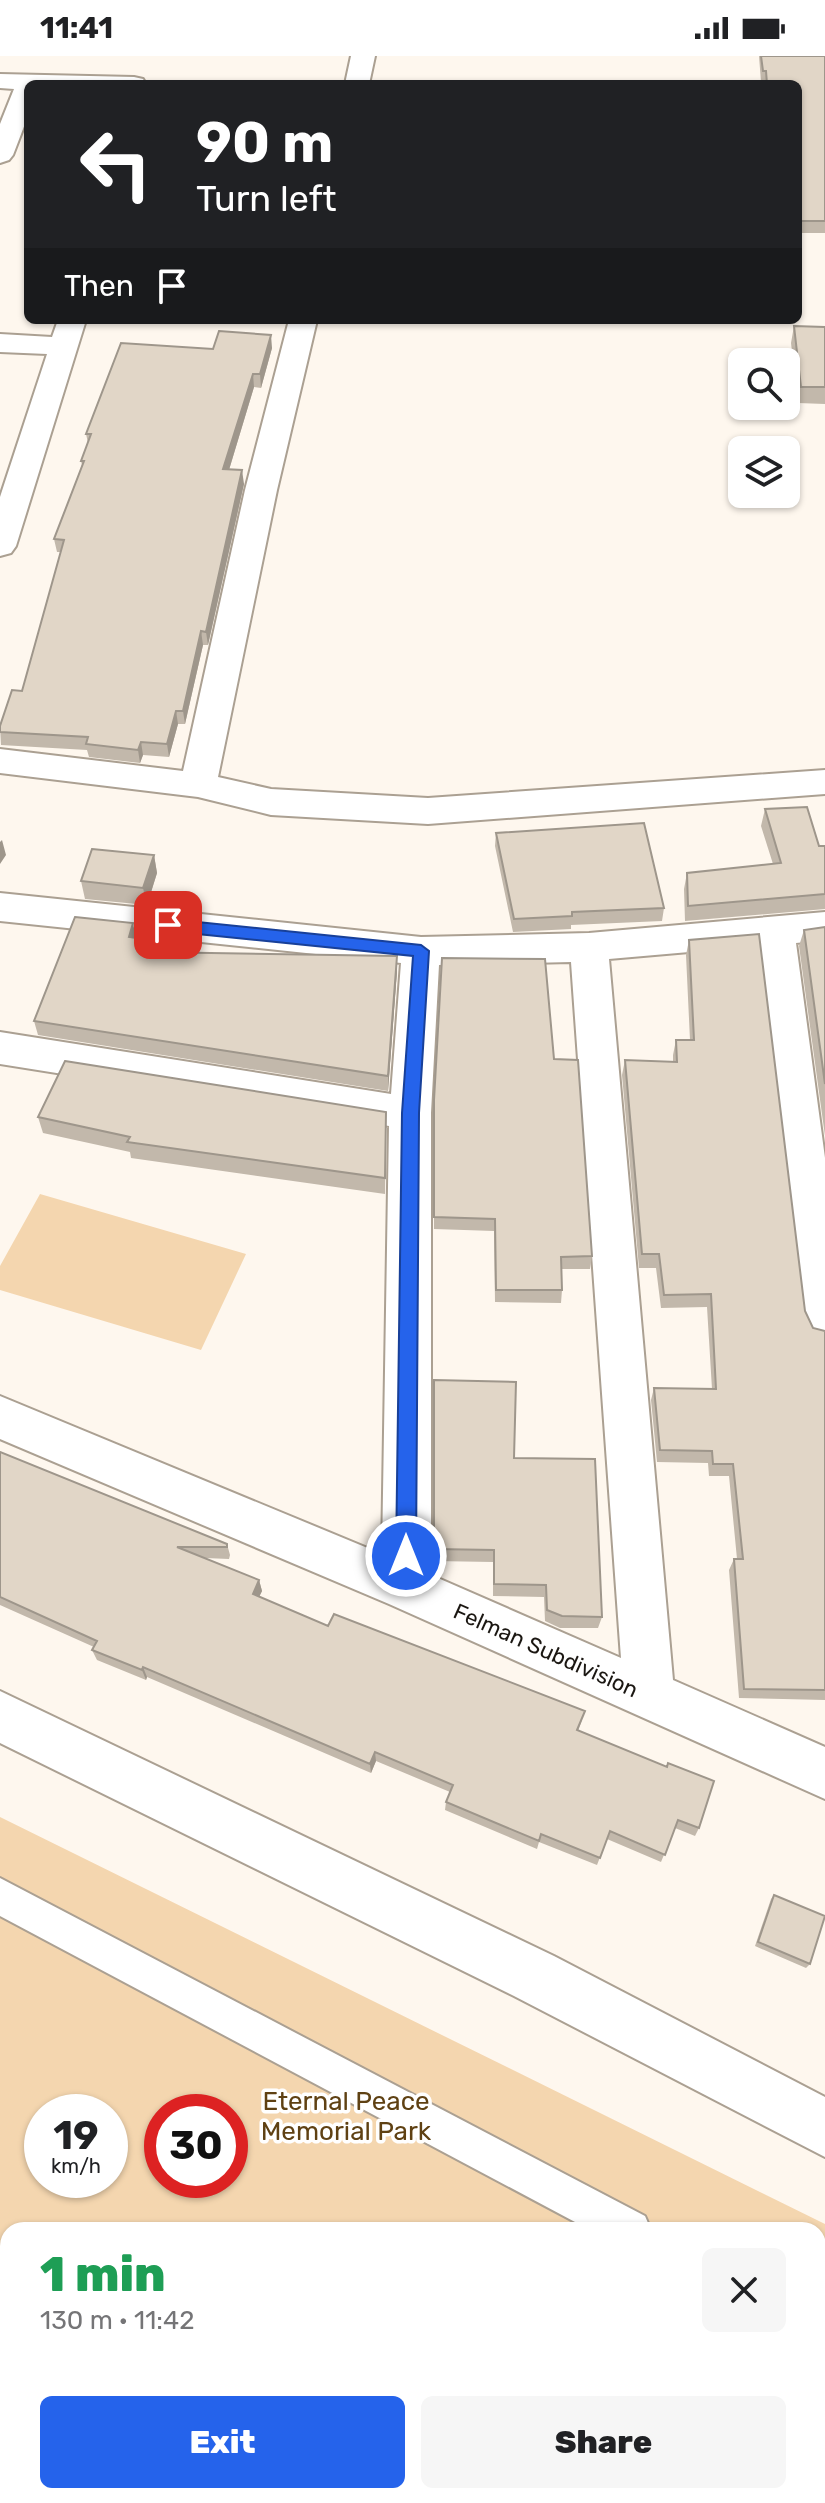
<!DOCTYPE html>
<meta charset="utf-8">
<style>
:root{--surface:#fff;--page:#f6f6f6;--text:#202124;--muted:#757577;--accent:#2563eb}
body{margin:0;font-family:Rubik,sans-serif;background:var(--page);color:var(--text);height:100vh;display:flex;flex-direction:column;font-size:30px;white-space:nowrap}
*{box-sizing:border-box;margin:0}
p{font-size:26px;color:var(--muted)}
.icon{flex:none;width:44px;height:44px;fill:none;stroke:currentColor;stroke-width:2;stroke-linecap:round;stroke-linejoin:round}
.map{position:relative;flex:1;overflow:hidden}
.sheet{position:absolute;left:0px;top:2166px;width:826px;height:282px;display:flex;flex-direction:column;background:var(--surface);border-radius:24px 24px 0 0;box-shadow:0 2px 6px #0004}
.sheet>*{flex:none}
.hud{position:absolute;left:24px;top:24px;width:778px;height:244px;border-radius:12px;box-shadow:0 2px 6px #0004;background:#202124;color:#fff;overflow:hidden}
.fabs{position:absolute;left:728px;top:292px;display:grid;gap:16px}
.fabs a{display:grid;place-items:center;width:72px;height:72px;border-radius:12px;background:var(--surface);box-shadow:0 2px 6px #0004;font-size:40px}
.speed{position:absolute;left:24px;top:2038px;display:flex;gap:16px;font-size:40px;font-weight:700;text-align:center}
.speed>*{display:grid;place-content:center;width:104px;height:104px;border-radius:50%;background:var(--surface);box-shadow:0 2px 6px #0004;line-height:1}
.speed small{font-size:20px;font-weight:400}
.speed .limit{border:12px solid #d22;background:#fff;color:#111}
.pin{position:absolute;display:grid;place-items:center;width:68px;height:68px;color:#fff;margin:-34px;border-radius:16px;box-shadow:0 4px 12px #0006}
.me{position:absolute;width:88px;margin:-44px;rotate:0deg;stroke-linejoin:round;filter:drop-shadow(0 0 6px #0008)}
.turn{display:flex;align-items:center;gap:28px;height:168px;padding:0 40px;font-size:36px}
.turn .icon{width:104px;height:104px;stroke-width:2.5}
.turn b{display:block;font-size:56px;line-height:68px}
.then{display:flex;align-items:center;height:76px;padding:0 40px;background:#0003;gap:16px;font-size:30px}
.round{display:grid;place-items:center;flex:none;width:84px;height:84px;border-radius:12px;background:var(--page)}
.summary{display:flex;align-items:center;justify-content:space-between;height:136px;padding:0 40px}
h1{font-size:48px;font-weight:800;line-height:60px;color:#1e9e55}
.action{display:flex;gap:16px;margin-top:auto;padding:16px 40px}
.action a{flex:1;height:92px;border-radius:12px;background:var(--accent);color:#fff;font-size:32px;font-weight:800;line-height:92px;text-align:center}
.action a+a{background:var(--page);color:var(--text)}
.status{display:flex;justify-content:space-between;align-items:center;height:56px;padding:0 40px;background:var(--surface);direction:ltr}
.status svg{height:22px;fill:currentColor}
.map>svg:first-child{display:block}
.green{fill:#f4d6af;fill-rule:evenodd}
.lines{fill:none;stroke-linecap:round;stroke-linejoin:round}
.service-casing{stroke:#aba092;stroke-width:4}
.minor-casing{stroke:#aba092;stroke-width:4}
.service{fill:#fff;fill-rule:evenodd}
.minor{fill:#fff;fill-rule:evenodd}
.wall{fill:#c2b8ab}
.shaded-wall{fill:#9e968b}
.building{fill:#e1d6c7;stroke:#9e968b;stroke-width:2}
.route{fill:#2563eb;stroke:#184099;stroke-width:2}
.labels{text-anchor:middle;stroke-width:7;stroke-linejoin:round;paint-order:stroke}
.street-label{font-size:22px;fill:#1b1712;stroke:#fff}
.near-park-label{font-size:26px;fill:#5f4113;stroke:#fff}
</style>
<div class="status"><b>11:41</b><svg viewBox="0 0 49 12"><path d="M0 12V9h3v3zM5 12V6h3v6zM10 12V3h3v9zM15 12V0h3v12zM26 1h20v11H26zM47 4h2v5h-2z"/></svg></div>
<div class="map">
<svg width="825" height="2447" viewBox="0 0 825 2447">
<rect width="100%" height="100%" fill="#fef7ee"/>
<path class="green" d="M 40,1138 L 246,1198 L 201,1294 L 0,1234 L 0,1210 Z
M 0,1761 L 825,2168 L 825,2447 L 0,2447 ZM 42,2056 L 110,2056 L 110,2124 L 42,2124 ZM 162,2056 L 230,2056 L 230,2124 L 162,2124 ZM 8,2174 L 818,2174 L 818,2440 L 8,2440 Z"/>
<g class="lines">
<defs>
<path id="service" d="M 0,1822 L 645,2160 L 651,2174 L 590,2174 L 0,1860 Z
M 818,2252 L 825,2255 L 825,2298 L 818,2295 Z"/>
<path id="minor" d="M 351,0 L 375,0 L 369,28 L 345,28 Z
M 0,18 L 134,21 L 143,23 L 146,28 L 28,28 L 28,60 L 13,99 L 9,104 L 0,107 L 0,68 L 14,33 L 0,32 Z
M 58,264 L 86,264 L 16,490 L 11,497 L 0,500 L 0,441 L 47,298 L 0,296 L 0,278 L 52,281 Z
M 289,264 L 317,264 L 277,434 L 218,721 L 271,733 L 428,742 L 825,714 L 825,738 L 428,768 L 271,759 L 198,741 L 0,717 L 0,693 L 183,715 L 245,434 Z
M 0,837 L 421,881 L 589,877 L 825,856 L 825,884 L 796,887 L 825,1102 L 825,1287 L 809,1282 L 803,1268 L 758,890 L 609,903 L 673,1624 L 825,1691 L 825,1743 L 389,1548 L 0,1383 L 0,1340 L 382,1498 L 389,1070 L 0,1008 L 0,976 L 391,1038 L 401,907 L 0,865 ZM 571,906 L 621,1602 L 431,1519 L 431,1057 L 439,909 Z
M 0,1635 L 554,1900 L 825,2041 L 825,2101 L 514,1940 L 0,1687 Z"/>
</defs>
<use href="#service" class="service-casing"/>
<use href="#minor" class="minor-casing"/>
<use href="#service" class="service"/>
<use href="#minor" class="minor"/>
</g>
<path class="wall" d="M 759,0 L 825,0 L 825,177 L 798,177 L 798,28 L 765,28 L 765,26 L 761,26 Z
M 794,270 L 825,271 L 825,348 L 798,347 L 791,287 Z
M 272,292 L 261,332 L 254,331 L 229,414 L 244,428 L 208,589 L 203,589 L 185,668 L 178,668 L 169,701 L 143,699 L 140,707 L 89,701 L 87,694 L 1,689 L 0,670 L 22,635 L 61,496 L 57,496 L 54,483 L 82,409 L 81,405 L 88,387 L 86,378 L 213,293 Z
M 765,753 L 819,790 L 825,790 L 825,853 L 685,865 L 684,833 L 687,817 L 773,808 L 761,770 Z
M 496,777 L 664,852 L 662,865 L 571,869 L 571,873 L 513,876 L 495,790 Z
M 154,799 L 157,817 L 147,849 L 85,843 L 81,825 Z
M 825,871 L 825,1080 L 799,890 L 804,874 Z
M 136,882 L 150,884 L 152,896 L 397,915 L 388,1035 L 38,979 L 34,965 Z
M 689,884 L 805,1255 L 813,1272 L 825,1275 L 825,1644 L 739,1642 L 729,1514 L 734,1503 L 737,1503 L 729,1420 L 709,1420 L 708,1407 L 657,1406 L 651,1344 L 654,1332 L 712,1333 L 707,1251 L 661,1252 L 656,1212 L 639,1212 L 622,1019 L 625,1004 L 673,1006 L 673,999 L 676,984 L 690,984 L 686,899 Z
M 554,1003 L 592,1200 L 590,1213 L 562,1213 L 562,1234 L 561,1247 L 495,1246 L 494,1175 L 434,1173 L 434,1044 Z
M 386,1056 L 385,1138 L 131,1102 L 130,1096 L 43,1077 L 38,1061 Z
M 434,1324 L 514,1402 L 602,1561 L 598,1572 L 560,1572 L 545,1565 L 544,1541 L 493,1540 L 493,1506 L 434,1505 Z
M 0,1396 L 227,1488 L 230,1499 L 229,1503 L 205,1502 L 259,1524 L 262,1535 L 259,1541 L 328,1570 L 582,1664 L 578,1675 L 699,1772 L 695,1780 L 675,1772 L 661,1806 L 607,1783 L 597,1809 L 539,1786 L 537,1793 L 445,1754 L 446,1746 L 450,1736 L 376,1705 L 371,1717 L 147,1621 L 146,1624 L 97,1604 L 92,1594 L 94,1591 L 0,1549 Z
M 774,1839 L 810,1908 L 806,1912 L 755,1890 L 771,1843 Z"/>
<path class="shaded-wall" d="M 271,279 L 272,292 L 261,332 L 260,318 Z
M 253,318 L 254,331 L 225,427 L 223,413 Z
M 242,414 L 244,428 L 208,589 L 206,576 Z
M 201,575 L 203,589 L 185,668 L 183,655 Z
M 176,655 L 178,668 L 169,701 L 167,688 Z
M 141,686 L 143,699 L 140,707 L 138,694 Z
M 2,784 L 6,799 L 0,808 L 0,786 Z
M 154,799 L 157,817 L 147,849 L 143,832 Z
M 133,867 L 136,882 L 129,881 Z
M 397,900 L 397,915 L 388,1035 L 388,1020 Z
M 259,1524 L 262,1535 L 255,1549 L 253,1538 Z
M 143,1611 L 147,1621 L 146,1624 L 142,1614 Z
M 375,1696 L 376,1705 L 371,1717 L 370,1708 Z"/>
<path class="building" d="M 761,0 L 825,0 L 825,165 L 798,165 L 798,28 L 767,28 L 766,15 L 763,15 Z
M 794,270 L 825,271 L 825,331 L 801,331 Z
M 219,275 L 271,279 L 260,318 L 253,318 L 223,413 L 242,414 L 206,576 L 201,575 L 183,655 L 176,655 L 167,688 L 141,686 L 138,694 L 86,688 L 88,681 L 0,676 L 0,670 L 12,634 L 22,635 L 64,484 L 54,483 L 84,405 L 81,405 L 91,378 L 86,378 L 121,287 L 213,293 Z
M 807,751 L 819,790 L 825,790 L 825,838 L 688,850 L 687,817 L 781,807 L 765,753 Z
M 644,767 L 664,852 L 572,856 L 572,860 L 514,863 L 496,777 Z
M 92,793 L 154,799 L 143,832 L 81,825 Z
M 75,861 L 133,867 L 129,881 L 150,884 L 150,896 L 397,900 L 388,1020 L 34,965 Z
M 825,871 L 825,1028 L 804,874 Z
M 759,878 L 805,1255 L 813,1272 L 825,1275 L 825,1634 L 744,1633 L 734,1503 L 743,1503 L 733,1408 L 713,1408 L 712,1395 L 660,1394 L 654,1332 L 716,1333 L 711,1238 L 664,1239 L 659,1198 L 642,1198 L 625,1004 L 677,1006 L 676,984 L 694,984 L 689,884 Z
M 442,902 L 545,903 L 554,1003 L 578,1004 L 592,1200 L 561,1201 L 562,1234 L 496,1234 L 495,1163 L 434,1161 L 434,1044 Z
M 65,1005 L 386,1056 L 385,1122 L 127,1086 L 130,1081 L 38,1061 Z
M 434,1324 L 516,1326 L 514,1402 L 595,1403 L 602,1561 L 562,1560 L 547,1554 L 546,1529 L 494,1528 L 494,1494 L 434,1493 Z
M 0,1396 L 227,1488 L 227,1491 L 177,1491 L 259,1524 L 253,1538 L 328,1570 L 334,1558 L 585,1655 L 577,1674 L 667,1711 L 668,1707 L 714,1725 L 699,1772 L 678,1764 L 665,1799 L 610,1775 L 600,1802 L 541,1778 L 539,1785 L 446,1746 L 453,1729 L 375,1696 L 370,1708 L 143,1611 L 142,1614 L 92,1594 L 97,1585 L 0,1541 Z
M 774,1839 L 825,1860 L 810,1908 L 758,1886 Z"/>
<path class="route" d="M 168,863 L 421,889 L 429,895 L 419,1057 L 416,1500 L 413,1507 L 406,1510 L 399,1507 L 396,1500 L 402,1057 L 413,900 L 168,875 L 160,869 Z"/>
<g class="labels">
<g class="street-label">
<text transform="translate(546 1594) rotate(24)" y="8">Felman Subdivision</text>
</g>
<g class="near-park-label">
<text x="346" y="2054">Eternal Peace<tspan x="346" dy="30">Memorial Park</tspan></text>
</g>
</g>
</svg>
<div class="fabs">
<a><svg class="icon" aria-label="search" viewBox="0 0 24 24"><circle cx="10" cy="10" r="6"/><path d="M15 15l6 6"/></svg></a>
<a><svg class="icon" aria-label="layers" viewBox="0 0 24 24"><path d="M12 4l9 5-9 5-9-5zM3 14l9 5 9-5"/></svg></a>
</div>
<div class="speed"><div>19<small>km/h</small></div><div class="limit">30</div></div>
<div class="pin" style="left:168px;top:869px;background:#d93025"><svg class="icon" aria-label="arrive" viewBox="0 0 24 24"><path d="M6 21V4h12l-3 4 3 4H6"/></svg></div>
<svg class="me" style="left:406px;top:1500px" viewBox="-20 -20 40 40"><circle r="17" fill="#2563eb" stroke="#fff" stroke-width="3"/><path d="M0-11L8 9 0 5-8 9z" fill="#fff"/></svg>
<div class="hud">
<div class="turn"><svg class="icon" aria-label="left" viewBox="0 0 24 24"><path d="M17 20v-9H6M10 6l-5 5 5 5"/></svg><div><b>90 m</b>Turn left</div></div>
<div class="then">Then<svg class="icon" aria-label="arrive" viewBox="0 0 24 24"><path d="M6 21V4h12l-3 4 3 4H6"/></svg></div>
</div>
<section class="sheet">
<div class="summary"><div><h1>1 min</h1><p>130 m · 11:42</p></div><a class="round"><svg class="icon" aria-label="close" viewBox="0 0 24 24"><path d="M6 6l12 12M18 6L6 18"/></svg></a></div>
<div class="action"><a>Exit</a><a>Share</a></div>
</section>
</div>
